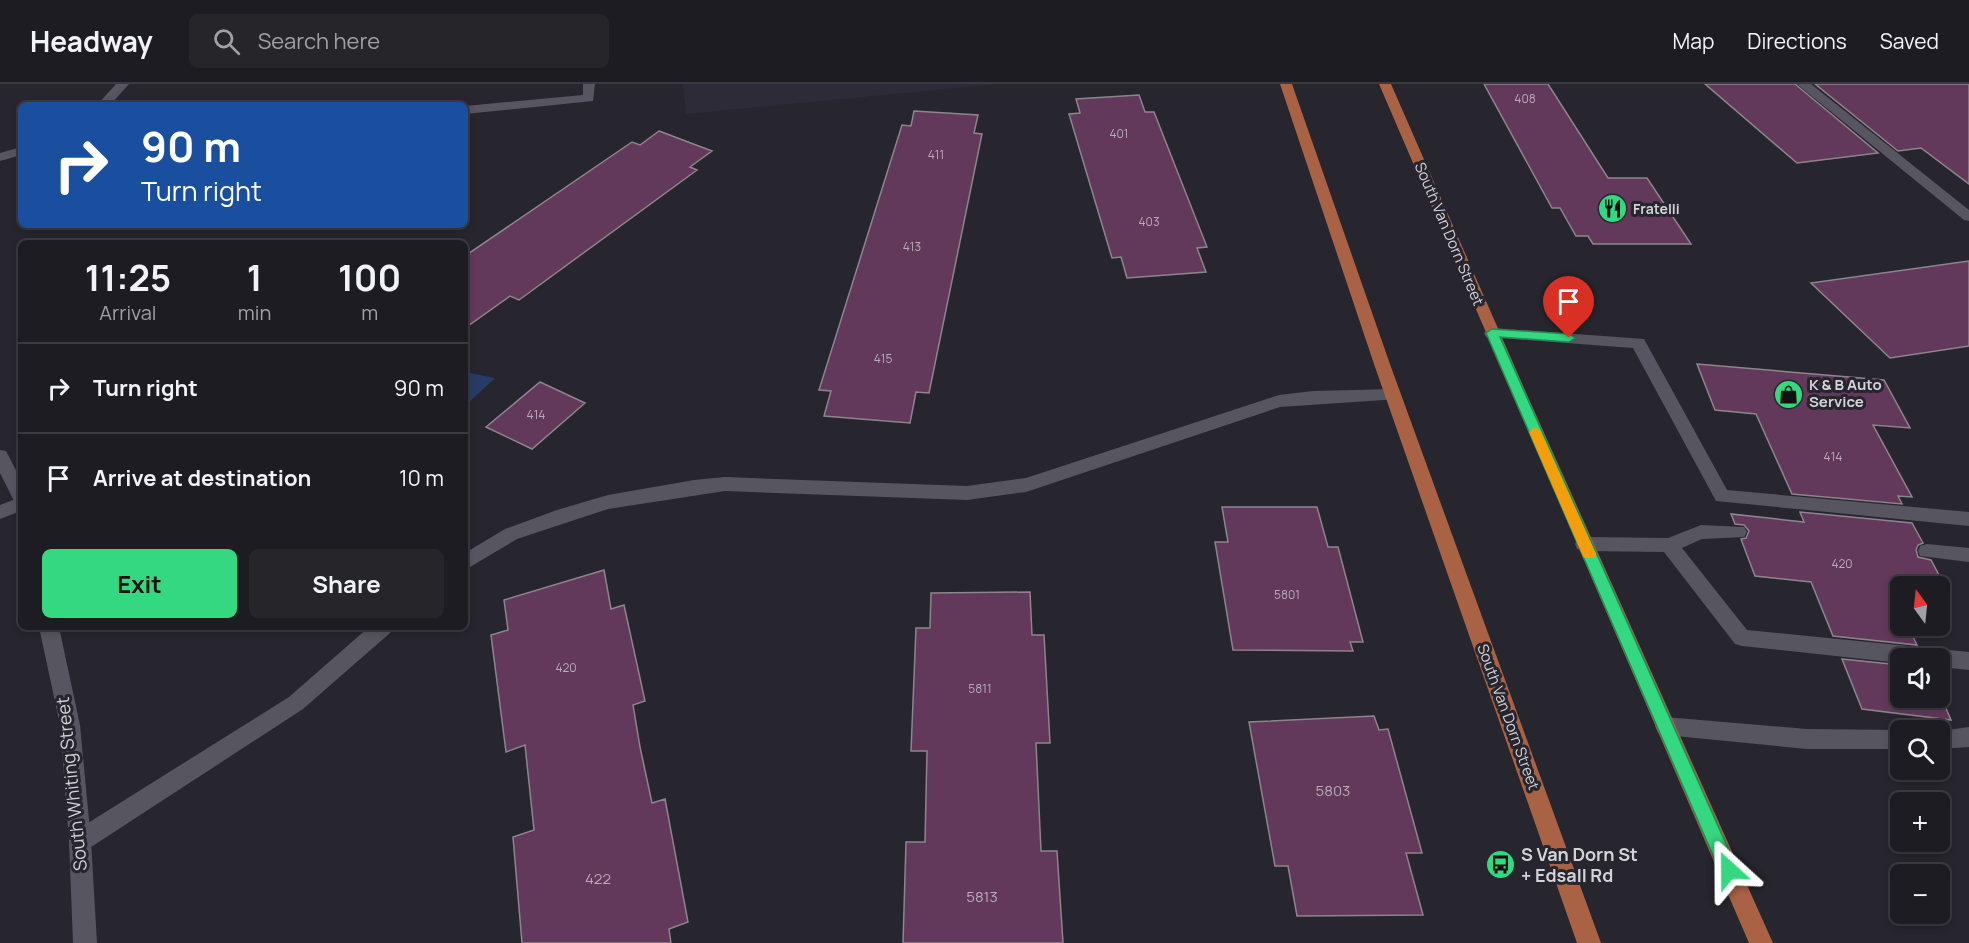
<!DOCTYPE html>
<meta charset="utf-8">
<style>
:root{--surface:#1d1c22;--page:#25252a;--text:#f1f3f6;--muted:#a0a1a5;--line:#3b3a40;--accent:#34d881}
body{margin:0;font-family:Manrope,sans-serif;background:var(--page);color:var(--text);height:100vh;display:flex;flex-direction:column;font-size:22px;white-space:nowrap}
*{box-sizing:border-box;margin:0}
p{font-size:20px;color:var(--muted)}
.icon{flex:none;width:33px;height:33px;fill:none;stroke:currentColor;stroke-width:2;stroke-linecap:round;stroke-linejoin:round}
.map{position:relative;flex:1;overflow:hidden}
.panel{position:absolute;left:18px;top:156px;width:450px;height:390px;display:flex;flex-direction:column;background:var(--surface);border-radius:9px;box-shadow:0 3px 9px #0003,0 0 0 2px var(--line)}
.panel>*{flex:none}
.guide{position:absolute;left:18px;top:18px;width:450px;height:126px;border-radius:9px;box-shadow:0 3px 9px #0003,0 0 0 2px var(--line);background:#1a4fa0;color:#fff;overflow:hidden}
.needle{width:39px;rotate:345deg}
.controls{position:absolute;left:1890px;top:492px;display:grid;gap:12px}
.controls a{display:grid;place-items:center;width:60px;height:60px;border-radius:9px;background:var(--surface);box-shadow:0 3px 9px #0003,0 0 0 2px var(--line);font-size:30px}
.pin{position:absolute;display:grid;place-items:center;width:51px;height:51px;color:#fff;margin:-62px -26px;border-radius:50% 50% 50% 0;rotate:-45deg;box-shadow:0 0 6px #0007}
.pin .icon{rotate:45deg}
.me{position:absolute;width:66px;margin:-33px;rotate:336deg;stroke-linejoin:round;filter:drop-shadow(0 0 4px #0008)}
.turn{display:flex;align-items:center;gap:21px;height:126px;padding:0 24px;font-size:27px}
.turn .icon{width:78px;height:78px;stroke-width:2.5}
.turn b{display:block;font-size:42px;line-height:51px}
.eta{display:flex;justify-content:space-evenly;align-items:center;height:102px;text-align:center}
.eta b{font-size:36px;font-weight:700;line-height:42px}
.action{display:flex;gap:12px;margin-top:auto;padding:12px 24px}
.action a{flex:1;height:69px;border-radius:9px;background:var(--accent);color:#111;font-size:24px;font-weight:700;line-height:69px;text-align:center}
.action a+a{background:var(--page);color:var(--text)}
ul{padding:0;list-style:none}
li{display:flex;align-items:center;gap:18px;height:90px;padding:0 24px;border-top:2px solid var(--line)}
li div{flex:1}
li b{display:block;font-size:22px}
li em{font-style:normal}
header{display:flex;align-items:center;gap:36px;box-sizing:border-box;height:84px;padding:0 30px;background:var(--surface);border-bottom:2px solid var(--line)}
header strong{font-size:28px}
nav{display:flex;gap:33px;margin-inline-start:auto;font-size:21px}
.search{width:420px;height:54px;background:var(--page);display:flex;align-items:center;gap:15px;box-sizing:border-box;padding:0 21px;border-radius:9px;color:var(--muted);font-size:22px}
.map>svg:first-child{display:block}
.built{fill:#2e2b39}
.water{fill:#263c66}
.building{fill:#62385b;stroke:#8e858c;stroke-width:1.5}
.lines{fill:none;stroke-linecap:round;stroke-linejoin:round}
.service{fill:#575660;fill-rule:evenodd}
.minor{fill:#575660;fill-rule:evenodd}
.tertiary{fill:#575660;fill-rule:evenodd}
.primary{fill:#aa6244;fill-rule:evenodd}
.route{fill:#34d881;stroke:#228c54;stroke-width:1.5}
.slow{fill:#f59e0b}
.labels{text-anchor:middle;stroke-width:6;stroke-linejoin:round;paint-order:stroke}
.number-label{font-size:12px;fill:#b8acb9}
.far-poi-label{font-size:14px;font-weight:bold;fill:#d4d3d8;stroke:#27252d;text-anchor:start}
.street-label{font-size:15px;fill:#d4d3d8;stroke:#27252d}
.poi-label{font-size:15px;font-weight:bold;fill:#d4d3d8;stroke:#27252d;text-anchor:start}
.near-number-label{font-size:15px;fill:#b8acb9}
.near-street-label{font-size:18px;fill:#d4d3d8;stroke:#27252d}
.near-poi-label{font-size:18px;font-weight:bold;fill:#d4d3d8;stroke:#27252d;text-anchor:start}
</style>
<header>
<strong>Headway</strong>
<div class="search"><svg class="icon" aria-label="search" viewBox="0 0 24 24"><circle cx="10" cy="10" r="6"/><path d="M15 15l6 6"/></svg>Search here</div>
<nav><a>Map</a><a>Directions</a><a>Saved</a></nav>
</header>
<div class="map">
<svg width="1969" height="859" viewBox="0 0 1969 859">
<rect width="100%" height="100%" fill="#27252d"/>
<path class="built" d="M 683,0 L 999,0 L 686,30 Z"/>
<path class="water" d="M 465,288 L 495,294 L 465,322 Z"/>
<path class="building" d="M 1484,0 L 1548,0 L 1608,94 L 1647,94 L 1691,160 L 1593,160 L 1588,152 L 1576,152 L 1560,124 L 1552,124 Z
M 1705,0 L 1795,0 L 1878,69 L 1797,79 Z
M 1815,0 L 1969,0 L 1969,100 L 1921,64 L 1898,67 Z
M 1139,11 L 1145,28 L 1154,28 L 1207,163 L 1197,164 L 1206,188 L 1127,194 L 1121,173 L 1112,174 L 1069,30 L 1080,29 L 1076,15 Z
M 914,27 L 978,31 L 974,49 L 982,50 L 929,309 L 916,308 L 910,339 L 824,332 L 831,307 L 819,306 L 902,41 L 911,42 Z
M 659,47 L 712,67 L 690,83 L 697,86 L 519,216 L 510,212 L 465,244 L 465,172 L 632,58 L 640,61 Z
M 1969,177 L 1969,262 L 1890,274 L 1811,199 Z
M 1697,280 L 1884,296 L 1910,344 L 1873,341 L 1912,413 L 1898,412 L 1902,420 L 1792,410 L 1756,330 L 1715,326 Z
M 540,298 L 585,319 L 532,365 L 486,343 Z
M 1222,423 L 1317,423 L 1328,463 L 1338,463 L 1363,558 L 1350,558 L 1353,567 L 1233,566 L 1215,458 L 1228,458 Z
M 1800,428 L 1912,439 L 1923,459 L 1918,461 L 1916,466 L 1918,473 L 1931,476 L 1950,512 L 1940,511 L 1940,502 L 1900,502 L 1900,507 L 1891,506 L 1900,526 L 1900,542 L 1908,542 L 1917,561 L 1833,552 L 1811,498 L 1755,492 L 1741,455 L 1746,454 L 1749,447 L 1744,441 L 1735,440 L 1731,430 L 1804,438 Z
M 604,486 L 611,525 L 624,521 L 645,617 L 633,621 L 640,663 L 652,719 L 665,715 L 688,838 L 669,845 L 671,859 L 522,859 L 513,753 L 534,746 L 525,661 L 506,668 L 491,551 L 508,546 L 504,516 Z
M 1030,508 L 1032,551 L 1044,551 L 1050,659 L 1036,659 L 1041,767 L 1057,767 L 1063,859 L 903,859 L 906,758 L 925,758 L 927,667 L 911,667 L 916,544 L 930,544 L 931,509 Z
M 1842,575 L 1900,581 L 1900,614 L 1940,614 L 1940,610 L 1951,636 L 1862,625 Z
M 1374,632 L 1379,646 L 1388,645 L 1422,769 L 1406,769 L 1423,831 L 1297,832 L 1288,782 L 1275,782 L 1249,638 Z"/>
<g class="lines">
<path class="service" d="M 116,0 L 129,0 L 110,21 L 97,21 Z
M 583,0 L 595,0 L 593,17 L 465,30 L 465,22 L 583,11 Z
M 1797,0 L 1811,0 L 1969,126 L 1969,137 L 1964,136 Z
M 21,63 L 21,71 L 0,77 L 0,69 Z
M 1492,244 L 1644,255 L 1727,406 L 1969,428 L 1969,442 L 1716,417 L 1633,264 L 1486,253 L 1484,249 Z
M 1393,305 L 1399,307 L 1401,311 L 1399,315 L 1280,323 L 1026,408 L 967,416 L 725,407 L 608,425 L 517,455 L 465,486 L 465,469 L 505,445 L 557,426 L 608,411 L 694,396 L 725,393 L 967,402 L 1026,394 L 1279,311 L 1313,307 Z
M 1701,441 L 1744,443 L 1747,448 L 1744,453 L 1702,455 L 1682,464 L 1747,546 L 1969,568 L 1969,586 L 1940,583 L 1940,574 L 1900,574 L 1900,579 L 1742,562 L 1735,560 L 1664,468 L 1584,467 L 1577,465 L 1575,460 L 1577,455 L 1584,453 L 1668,454 Z
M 1927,460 L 1969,464 L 1969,478 L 1920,472 L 1918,467 L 1920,462 Z
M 369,543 L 393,543 L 390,549 L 303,625 L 88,765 L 80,768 L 72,765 L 69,757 L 72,749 L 289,613 Z
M 1665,633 L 1807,645 L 1900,646 L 1900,665 L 1807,665 L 1665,651 L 1658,649 L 1655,642 L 1658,635 Z
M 1969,643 L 1969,663 L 1940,665 L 1940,647 Z"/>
<path class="minor" d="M 21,413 L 21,427 L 0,435 L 0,421 Z"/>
<path class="tertiary" d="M 0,366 L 6,367 L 21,396 L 21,421 L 15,419 L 0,389 Z
M 39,543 L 59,543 L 80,641 L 91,757 L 97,859 L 73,859 L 69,757 L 60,641 Z"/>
<path class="primary" d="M 1280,0 L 1292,0 L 1391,283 L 1601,859 L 1577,859 L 1375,283 Z
M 1379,0 L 1391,0 L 1528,313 L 1773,859 L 1749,859 Z"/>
</g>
<path class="route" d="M 1492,245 L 1569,250 L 1575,254 L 1569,258 L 1500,253 L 1735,780 L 1737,786 L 1735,792 L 1729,795 L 1722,792 L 1486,249 Z"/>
<path class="slow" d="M 1535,343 L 1541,348 L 1596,470 L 1594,474 L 1584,474 L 1582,470 L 1529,348 Z"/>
<defs>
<symbol id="restaurant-disc" viewBox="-11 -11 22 22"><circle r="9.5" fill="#34d881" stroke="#27252d"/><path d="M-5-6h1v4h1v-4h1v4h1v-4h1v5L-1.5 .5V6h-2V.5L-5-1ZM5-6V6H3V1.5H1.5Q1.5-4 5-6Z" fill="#111"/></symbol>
<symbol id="shop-disc" viewBox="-11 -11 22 22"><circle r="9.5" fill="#34d881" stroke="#27252d"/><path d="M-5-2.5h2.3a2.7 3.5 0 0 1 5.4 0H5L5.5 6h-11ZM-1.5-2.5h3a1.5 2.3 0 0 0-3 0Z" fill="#111"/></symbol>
<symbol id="bus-disc" viewBox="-11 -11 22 22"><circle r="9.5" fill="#34d881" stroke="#27252d"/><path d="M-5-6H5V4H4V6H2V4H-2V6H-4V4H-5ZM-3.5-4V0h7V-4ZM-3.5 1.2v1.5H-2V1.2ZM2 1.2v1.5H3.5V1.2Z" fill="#111"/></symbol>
</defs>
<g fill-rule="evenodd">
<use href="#restaurant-disc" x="1596" y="108" width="33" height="33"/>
<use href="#shop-disc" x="1772" y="294" width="33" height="33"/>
<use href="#bus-disc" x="1484" y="764" width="33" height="33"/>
</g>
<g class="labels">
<g class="number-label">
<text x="1525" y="19">408</text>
<text x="1119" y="54">401</text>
<text x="936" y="75">411</text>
<text x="1149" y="142">403</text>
<text x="912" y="167">413</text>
<text x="883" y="279">415</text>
<text x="536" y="335">414</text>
<text x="1833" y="377">414</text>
<text x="1842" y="484">420</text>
<text x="1287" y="515">5801</text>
<text x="566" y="588">420</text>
<text x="980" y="609">5811</text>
</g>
<g class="far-poi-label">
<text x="1633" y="130">Fratelli</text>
</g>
<g class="street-label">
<text transform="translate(1449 150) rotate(67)" y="5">South Van Dorn Street</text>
<text transform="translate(1508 633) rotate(70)" y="5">South Van Dorn Street</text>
</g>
<g class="poi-label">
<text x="1809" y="306">K &amp; B Auto<tspan x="1809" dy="17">Service</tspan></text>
</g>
<g class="near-number-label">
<text x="1333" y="712">5803</text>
<text x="598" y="800">422</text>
<text x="982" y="818">5813</text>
</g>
<g class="near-street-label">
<text transform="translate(72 700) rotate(-96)" y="6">South Whiting Street</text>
</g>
<g class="near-poi-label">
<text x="1521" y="777">S Van Dorn St<tspan x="1521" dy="21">+ Edsall Rd</tspan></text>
</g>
</g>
</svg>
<div class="controls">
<a><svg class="needle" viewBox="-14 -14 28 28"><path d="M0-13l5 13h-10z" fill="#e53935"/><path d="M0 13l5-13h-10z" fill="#a0a1a5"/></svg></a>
<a><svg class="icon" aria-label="sound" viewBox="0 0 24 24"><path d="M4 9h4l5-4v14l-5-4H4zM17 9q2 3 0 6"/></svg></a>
<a><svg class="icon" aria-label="search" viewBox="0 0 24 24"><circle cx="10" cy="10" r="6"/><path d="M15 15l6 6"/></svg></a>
<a>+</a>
<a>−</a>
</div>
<div class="pin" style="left:1569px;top:254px;background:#d93025"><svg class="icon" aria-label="arrive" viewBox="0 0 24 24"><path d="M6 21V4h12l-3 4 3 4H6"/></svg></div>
<svg class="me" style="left:1729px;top:786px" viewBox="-20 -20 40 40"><path d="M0-17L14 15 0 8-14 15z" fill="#34d881" stroke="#fff" stroke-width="4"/></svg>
<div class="guide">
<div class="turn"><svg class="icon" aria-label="right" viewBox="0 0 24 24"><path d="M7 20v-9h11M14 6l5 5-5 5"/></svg><div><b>90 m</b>Turn right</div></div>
</div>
<section class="panel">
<div class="eta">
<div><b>11:25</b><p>Arrival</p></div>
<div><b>1</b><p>min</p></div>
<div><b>100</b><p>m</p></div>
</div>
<ul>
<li><svg class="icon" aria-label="right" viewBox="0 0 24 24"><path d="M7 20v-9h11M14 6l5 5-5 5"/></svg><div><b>Turn right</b></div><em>90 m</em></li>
<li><svg class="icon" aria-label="arrive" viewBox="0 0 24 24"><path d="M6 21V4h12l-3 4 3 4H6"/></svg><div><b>Arrive at destination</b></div><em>10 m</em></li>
</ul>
<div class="action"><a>Exit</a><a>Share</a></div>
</section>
</div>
